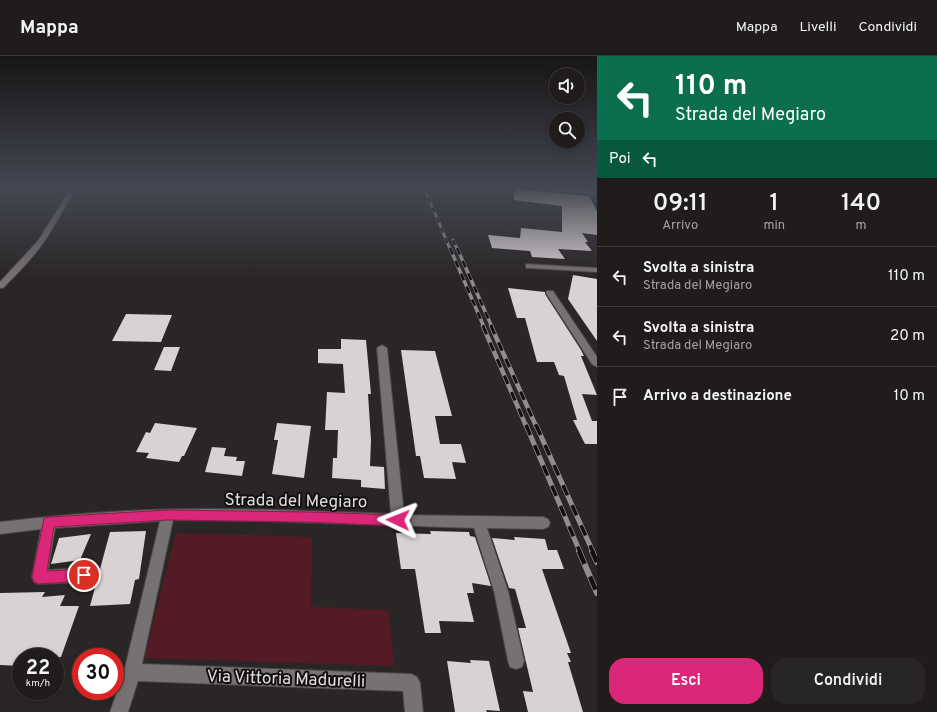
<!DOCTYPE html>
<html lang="it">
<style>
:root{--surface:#201c1c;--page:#282525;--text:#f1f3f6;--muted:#a2a1a3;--line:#3d3a3b;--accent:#db2777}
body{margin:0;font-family:Overpass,sans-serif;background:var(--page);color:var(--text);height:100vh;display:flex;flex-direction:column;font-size:15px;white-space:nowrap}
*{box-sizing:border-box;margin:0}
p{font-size:13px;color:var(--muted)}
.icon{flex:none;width:22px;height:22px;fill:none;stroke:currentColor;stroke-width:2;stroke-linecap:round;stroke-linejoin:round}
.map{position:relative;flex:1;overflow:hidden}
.panel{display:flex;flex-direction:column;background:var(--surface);width:340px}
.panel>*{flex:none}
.top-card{background:#0b6e4f;color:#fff;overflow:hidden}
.tools{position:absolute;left:549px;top:12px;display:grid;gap:8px}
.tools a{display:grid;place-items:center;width:36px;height:36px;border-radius:50%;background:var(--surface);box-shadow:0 2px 6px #0003,0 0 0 1px var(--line);font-size:20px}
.speed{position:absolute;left:12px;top:592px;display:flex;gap:8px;font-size:20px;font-weight:700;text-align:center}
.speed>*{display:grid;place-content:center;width:52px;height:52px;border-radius:50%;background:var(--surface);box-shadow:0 2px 6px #0003,0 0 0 1px var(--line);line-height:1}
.speed small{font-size:10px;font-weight:400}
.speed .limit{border:6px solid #d22;background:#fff;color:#111}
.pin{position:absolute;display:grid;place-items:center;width:34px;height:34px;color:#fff;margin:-17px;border:2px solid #fff;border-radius:50%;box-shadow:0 1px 4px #0007}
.me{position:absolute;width:44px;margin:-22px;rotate:272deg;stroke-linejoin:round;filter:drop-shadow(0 0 3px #0008)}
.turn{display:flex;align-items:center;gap:14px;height:84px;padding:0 12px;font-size:18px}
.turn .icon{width:52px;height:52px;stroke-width:2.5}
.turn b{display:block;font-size:28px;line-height:34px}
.then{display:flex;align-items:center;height:38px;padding:0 12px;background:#0003;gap:8px;font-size:15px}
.eta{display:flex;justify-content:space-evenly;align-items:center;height:68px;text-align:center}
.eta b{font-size:24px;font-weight:600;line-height:28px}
.action{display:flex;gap:8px;margin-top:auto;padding:8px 12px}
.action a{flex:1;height:46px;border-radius:16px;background:var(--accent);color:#fff;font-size:16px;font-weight:600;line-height:46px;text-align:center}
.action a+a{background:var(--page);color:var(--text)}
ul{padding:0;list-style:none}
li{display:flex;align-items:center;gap:12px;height:60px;padding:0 12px;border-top:1px solid var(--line)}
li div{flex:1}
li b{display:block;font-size:15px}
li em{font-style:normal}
header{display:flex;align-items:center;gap:24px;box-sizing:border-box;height:56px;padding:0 20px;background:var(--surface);border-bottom:1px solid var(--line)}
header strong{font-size:19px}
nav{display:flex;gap:22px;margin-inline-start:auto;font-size:14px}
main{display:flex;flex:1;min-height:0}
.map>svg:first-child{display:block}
.green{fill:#541b27}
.building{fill:#d9d2d3}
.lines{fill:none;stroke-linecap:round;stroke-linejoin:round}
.minor-casing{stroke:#484545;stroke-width:2}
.minor{fill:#767172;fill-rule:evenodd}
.rail-far4-casing{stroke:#908d8d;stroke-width:3}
.rail-far3-casing{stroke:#908d8d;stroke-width:3.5}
.rail-far2-casing{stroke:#908d8d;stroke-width:4.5}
.rail-far1-casing{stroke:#908d8d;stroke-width:5}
.rail-casing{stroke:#908d8d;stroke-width:6}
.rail-far4{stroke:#110f0f;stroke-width:2;stroke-dasharray:5.5;stroke-linecap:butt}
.rail-far3{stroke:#110f0f;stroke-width:2.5;stroke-dasharray:7;stroke-linecap:butt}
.rail-far2{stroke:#110f0f;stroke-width:3;stroke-dasharray:9;stroke-linecap:butt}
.rail-far1{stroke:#110f0f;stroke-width:3.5;stroke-dasharray:11;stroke-linecap:butt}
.rail{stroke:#110f0f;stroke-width:4.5;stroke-dasharray:14;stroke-linecap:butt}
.route{fill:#db2777;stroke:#8e194d}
.labels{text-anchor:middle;stroke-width:4;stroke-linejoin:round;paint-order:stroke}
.near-street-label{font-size:17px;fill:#e0dddd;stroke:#110f0f}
</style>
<header>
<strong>Mappa</strong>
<nav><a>Mappa</a><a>Livelli</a><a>Condividi</a></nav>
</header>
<main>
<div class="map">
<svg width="597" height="656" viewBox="0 0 597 656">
<rect width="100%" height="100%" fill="#2a2626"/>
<path class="green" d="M 176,477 L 312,481 L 311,551 L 388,554 L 394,610 L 144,602 Z"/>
<path class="building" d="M 515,133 L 589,140 L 597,155 L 597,179 L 582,177 L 588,186 L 585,186 L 592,195 L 558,193 L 565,203 L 532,201 L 530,195 L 492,192 L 488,179 L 520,182 L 521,172 L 562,176 L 562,150 L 514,144 Z
M 573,219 L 597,223 L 597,285 L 568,243 Z
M 508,232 L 545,236 L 545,238 L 581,294 L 584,300 L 581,300 L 597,339 L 582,338 L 592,365 L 597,365 L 597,388 L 585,388 L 573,364 L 577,364 L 564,320 L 559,319 L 554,306 L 537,306 L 525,262 L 517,262 Z
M 126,258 L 172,259 L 161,286 L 112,285 Z
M 341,283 L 366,284 L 371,338 L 368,338 L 371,384 L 370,410 L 384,411 L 385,433 L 361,431 L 361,424 L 332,422 L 333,402 L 337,402 L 338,374 L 325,374 L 327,336 L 345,337 L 343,308 L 318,307 L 318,293 L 341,293 Z
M 164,291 L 180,291 L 171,315 L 154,314 Z
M 401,294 L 435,295 L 452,360 L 435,360 L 440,388 L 461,388 L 466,407 L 452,406 L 456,423 L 424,422 L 420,400 L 416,400 Z
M 155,367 L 197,372 L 184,400 L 182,400 L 179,406 L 146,402 L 149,397 L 136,396 L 146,376 L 150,377 Z
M 277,367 L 311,370 L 304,422 L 272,418 L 278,384 L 274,384 Z
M 212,391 L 226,392 L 224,400 L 237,401 L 236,405 L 245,405 L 242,420 L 205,416 Z
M 146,475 L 139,523 L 135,524 L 130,548 L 90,550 L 110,476 Z
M 430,475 L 469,476 L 470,480 L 475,481 L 491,530 L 472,527 L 474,537 L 467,537 L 474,566 L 439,565 L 441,577 L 425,577 L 415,513 L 401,513 L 396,477 L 431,478 Z
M 91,478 L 80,504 L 51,508 L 59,482 Z
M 514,481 L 545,483 L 548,494 L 557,494 L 564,513 L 542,513 L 571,597 L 567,597 L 571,606 L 568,606 L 583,656 L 528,656 L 523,635 L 533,636 L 518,572 L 526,572 L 515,533 L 509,532 L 492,482 L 515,484 Z
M 45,536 L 42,541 L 65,539 L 60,550 L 79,550 L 61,601 L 21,601 L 21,610 L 0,609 L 0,537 Z
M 470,604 L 489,605 L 500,655 L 486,654 L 487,656 L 455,656 L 447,605 L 471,607 Z"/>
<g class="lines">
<defs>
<path id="minor" d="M 72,131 L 78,131 C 64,149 56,169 43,187 C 31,204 17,218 3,232 L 0,232 L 0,226 L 38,185 Z
M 516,131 L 543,131 L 597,135 L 597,139 Z
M 526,208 L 597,212 L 597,216 L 529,212 L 526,212 Z
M 547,235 L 553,235 L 597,301 L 597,311 L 592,308 L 546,237 Z
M 382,289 L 387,292 L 404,459 L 543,461 L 548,463 L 550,467 L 548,471 L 543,473 L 487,472 L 508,535 L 524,605 L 522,611 L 516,613 L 510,611 L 508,605 L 494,535 L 474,472 L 262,465 L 173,464 L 142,608 L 411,618 L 417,621 L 420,627 L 423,656 L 405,656 L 403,635 L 138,625 L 128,656 L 110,656 L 124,616 L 160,465 L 55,472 L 48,514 L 84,512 L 89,514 L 91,519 L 89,524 L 84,526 L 39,528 L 34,526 L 32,521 L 41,473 L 0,478 L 0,466 C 49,460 98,456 148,454 C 229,451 310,455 391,458 L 377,292 Z"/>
</defs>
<use href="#minor" class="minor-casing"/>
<use href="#minor" class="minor"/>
<defs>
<path id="rail-far4" d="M 424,131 L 450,193
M 453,184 L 457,193"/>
<path id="rail-far3" d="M 450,192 L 484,271
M 457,192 L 492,271"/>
<path id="rail-far2" d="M 483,270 L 526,370
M 491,270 L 536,370"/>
<path id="rail-far1" d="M 526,369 L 580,496
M 536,369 L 593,496"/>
<path id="rail" d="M 579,495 L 597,537
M 592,495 L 597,506"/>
</defs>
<use href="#rail-far4" class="rail-far4-casing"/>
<use href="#rail-far3" class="rail-far3-casing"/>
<use href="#rail-far2" class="rail-far2-casing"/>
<use href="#rail-far1" class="rail-far1-casing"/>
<use href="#rail" class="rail-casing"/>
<use href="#rail-far4" class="rail-far4"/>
<use href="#rail-far3" class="rail-far3"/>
<use href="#rail-far2" class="rail-far2"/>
<use href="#rail-far1" class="rail-far1"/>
<use href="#rail" class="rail"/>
</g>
<linearGradient id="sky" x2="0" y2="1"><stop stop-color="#171515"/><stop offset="0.59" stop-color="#444752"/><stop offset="1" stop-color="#444752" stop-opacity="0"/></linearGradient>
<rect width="597" height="223" fill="url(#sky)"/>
<path class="route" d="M 168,454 L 308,456 L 398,459 L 402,461 L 404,464 L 402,468 L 398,470 L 308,466 L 168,464 L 54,471 L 47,515 L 84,513 L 89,515 L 91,519 L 89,524 L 84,525 L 39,528 L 34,526 L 32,521 L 44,462 L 49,461 Z"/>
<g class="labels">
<g class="near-street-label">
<text transform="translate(296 444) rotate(1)" y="6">Strada del Megiaro</text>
<text transform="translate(286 622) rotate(2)" y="6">Via Vittoria Madurelli</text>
</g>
</g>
</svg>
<div class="tools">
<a><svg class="icon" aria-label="sound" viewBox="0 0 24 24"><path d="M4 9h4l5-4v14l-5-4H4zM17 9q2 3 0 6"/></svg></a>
<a><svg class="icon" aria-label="search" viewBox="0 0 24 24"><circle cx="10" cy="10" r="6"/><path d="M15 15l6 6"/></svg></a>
</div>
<div class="speed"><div>22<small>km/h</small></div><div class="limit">30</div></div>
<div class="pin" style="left:84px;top:519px;background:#d93025"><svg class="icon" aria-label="arrive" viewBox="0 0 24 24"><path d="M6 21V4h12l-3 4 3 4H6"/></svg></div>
<svg class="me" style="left:398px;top:464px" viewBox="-20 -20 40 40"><path d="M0-17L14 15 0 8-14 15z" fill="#db2777" stroke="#fff" stroke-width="4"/></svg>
</div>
<section class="panel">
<div class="top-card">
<div class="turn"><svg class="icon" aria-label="left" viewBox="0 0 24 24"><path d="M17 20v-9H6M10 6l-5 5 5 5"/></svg><div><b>110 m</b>Strada del Megiaro</div></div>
<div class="then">Poi<svg class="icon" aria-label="left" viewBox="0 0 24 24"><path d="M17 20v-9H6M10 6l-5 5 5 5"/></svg></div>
</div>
<div class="eta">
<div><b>09:11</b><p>Arrivo</p></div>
<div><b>1</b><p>min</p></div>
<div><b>140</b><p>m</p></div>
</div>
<ul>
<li><svg class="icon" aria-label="left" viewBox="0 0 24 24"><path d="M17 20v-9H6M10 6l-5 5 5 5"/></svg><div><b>Svolta a sinistra</b><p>Strada del Megiaro</p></div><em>110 m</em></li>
<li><svg class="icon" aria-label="left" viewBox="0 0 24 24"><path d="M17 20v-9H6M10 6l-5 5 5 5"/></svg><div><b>Svolta a sinistra</b><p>Strada del Megiaro</p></div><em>20 m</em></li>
<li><svg class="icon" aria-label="arrive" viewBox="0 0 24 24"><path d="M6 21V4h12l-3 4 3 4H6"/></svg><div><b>Arrivo a destinazione</b></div><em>10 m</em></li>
</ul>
<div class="action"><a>Esci</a><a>Condividi</a></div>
</section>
</main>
